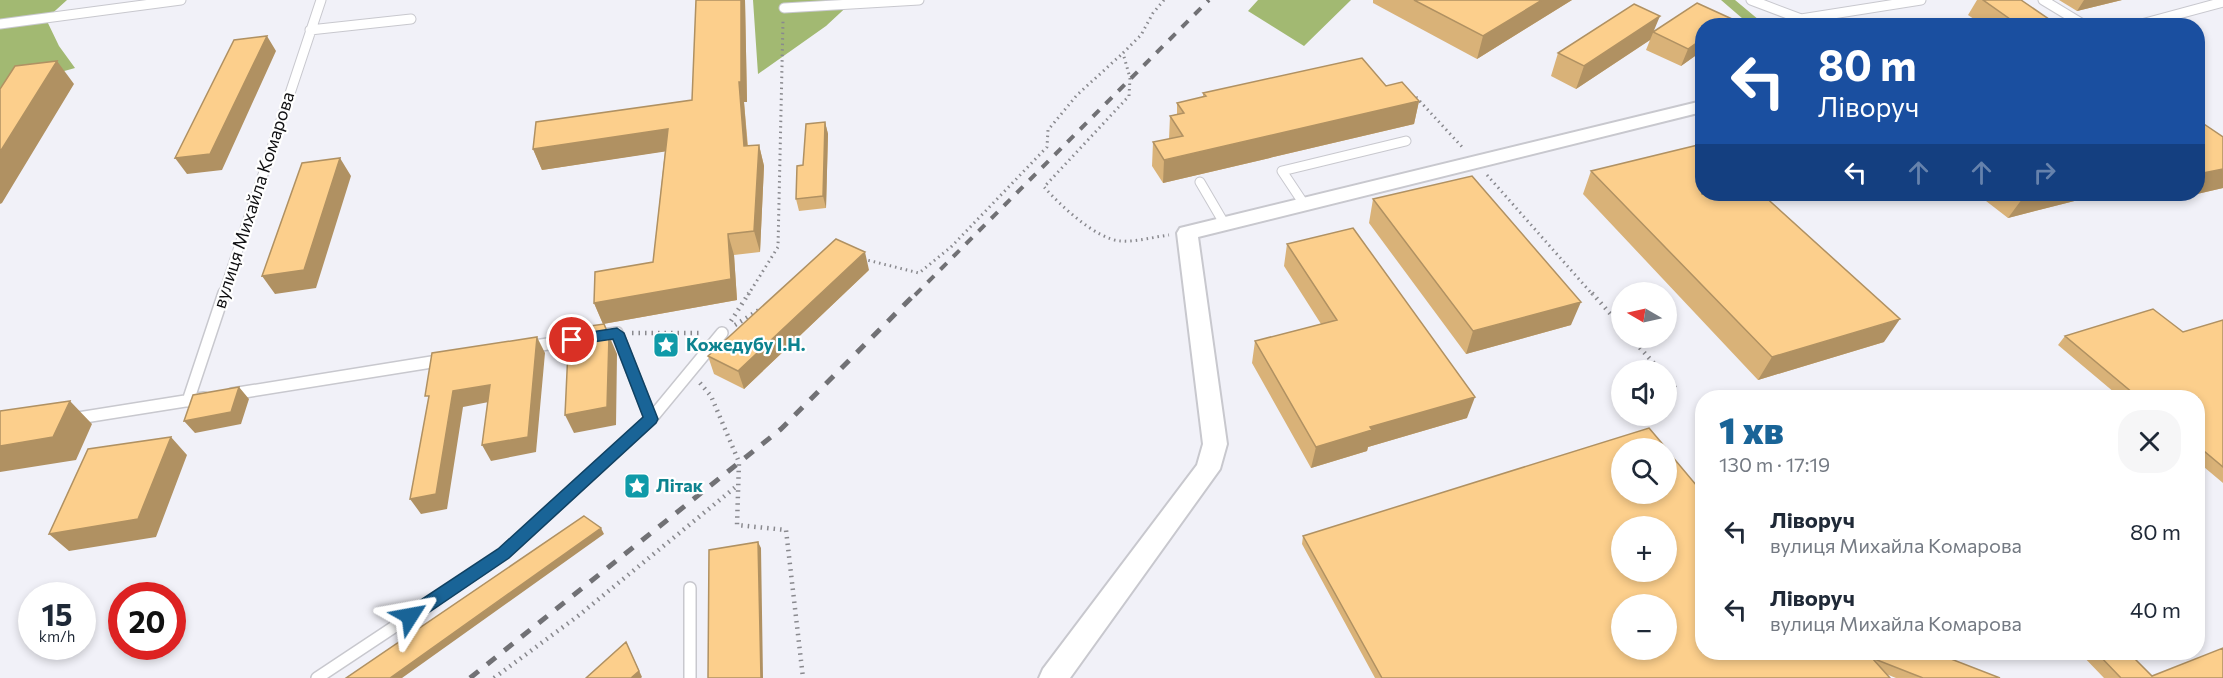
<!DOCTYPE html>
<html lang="uk">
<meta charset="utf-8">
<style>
:root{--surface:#fff;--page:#f6f6f7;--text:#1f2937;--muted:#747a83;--accent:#196497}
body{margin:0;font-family:Commissioner,sans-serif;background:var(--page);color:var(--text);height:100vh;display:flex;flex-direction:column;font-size:22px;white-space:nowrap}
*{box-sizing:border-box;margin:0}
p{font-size:20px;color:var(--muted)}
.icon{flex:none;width:33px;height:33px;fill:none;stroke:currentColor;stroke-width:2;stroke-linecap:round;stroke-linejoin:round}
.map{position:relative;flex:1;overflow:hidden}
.side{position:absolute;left:1695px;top:390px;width:510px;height:270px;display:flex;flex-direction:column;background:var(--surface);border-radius:24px;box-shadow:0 3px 9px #0003}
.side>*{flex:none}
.guide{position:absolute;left:1695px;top:18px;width:510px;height:183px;border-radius:24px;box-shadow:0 3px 9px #0003;background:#1a4fa0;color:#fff;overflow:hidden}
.needle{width:39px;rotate:279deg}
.tools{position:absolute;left:1611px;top:282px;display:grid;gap:12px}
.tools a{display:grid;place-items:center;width:66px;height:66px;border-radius:50%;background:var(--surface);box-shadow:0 3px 9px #0003;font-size:30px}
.speed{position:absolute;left:18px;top:582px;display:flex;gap:12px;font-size:30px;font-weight:700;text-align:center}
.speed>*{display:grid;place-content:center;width:78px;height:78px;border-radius:50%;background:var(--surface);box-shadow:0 3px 9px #0003;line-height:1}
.speed small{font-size:15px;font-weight:400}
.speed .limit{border:9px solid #d22;background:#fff;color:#111}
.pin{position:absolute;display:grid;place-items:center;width:51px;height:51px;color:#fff;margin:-26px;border:3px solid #fff;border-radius:50%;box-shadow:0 2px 6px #0007}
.me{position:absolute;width:66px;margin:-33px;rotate:56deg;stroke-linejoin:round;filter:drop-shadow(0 0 4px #0008)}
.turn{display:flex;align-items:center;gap:21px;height:126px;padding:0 24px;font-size:27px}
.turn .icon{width:78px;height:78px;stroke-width:2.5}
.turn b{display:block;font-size:42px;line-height:51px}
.lanes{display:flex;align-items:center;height:57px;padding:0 24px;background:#0003;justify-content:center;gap:30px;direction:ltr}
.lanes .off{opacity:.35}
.round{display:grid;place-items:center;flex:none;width:63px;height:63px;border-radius:24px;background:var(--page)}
.headline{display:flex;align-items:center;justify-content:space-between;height:102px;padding:0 24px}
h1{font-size:36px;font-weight:800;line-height:45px;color:var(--accent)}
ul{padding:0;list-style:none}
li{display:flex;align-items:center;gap:18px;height:78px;padding:0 24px}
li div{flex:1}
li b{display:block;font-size:22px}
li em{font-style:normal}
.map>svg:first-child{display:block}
.forest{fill:#a2b972}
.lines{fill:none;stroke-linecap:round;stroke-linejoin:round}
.lane-far1-casing{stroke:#c8c8ce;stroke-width:11}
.lane-casing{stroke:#c8c8ce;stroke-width:14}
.street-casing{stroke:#c8c8ce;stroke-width:4}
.path-far1{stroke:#89898e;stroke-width:3;stroke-dasharray:1.5 4;stroke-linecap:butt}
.path{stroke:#89898e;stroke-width:4.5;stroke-dasharray:1.5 5;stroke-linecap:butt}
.lane-far1{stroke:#fff;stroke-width:9}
.lane{stroke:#fff;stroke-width:11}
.street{fill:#fff;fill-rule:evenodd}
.rail-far1{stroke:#717175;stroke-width:4;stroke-dasharray:9 9;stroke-linecap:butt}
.rail{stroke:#717175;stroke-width:5;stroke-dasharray:11 11;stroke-linecap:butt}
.wall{fill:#d9b278}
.shaded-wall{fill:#b09162}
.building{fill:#fccf8c;stroke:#b09162;stroke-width:1.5;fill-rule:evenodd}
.route{fill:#196497;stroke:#104162;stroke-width:1.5}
.labels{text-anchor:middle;stroke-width:4.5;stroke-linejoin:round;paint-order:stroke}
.street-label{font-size:18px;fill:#0f0f11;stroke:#fff}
.culture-label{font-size:18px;font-weight:bold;fill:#0d838f;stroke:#fff;text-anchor:start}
</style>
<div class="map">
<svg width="2223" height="678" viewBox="0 0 2223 678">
<rect width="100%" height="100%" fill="#f1f1f8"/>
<path class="forest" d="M 0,0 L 67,0 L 46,19 L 59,46 L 75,68 L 11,86 L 0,101 Z
M 753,0 L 854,0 L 826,26 L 758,74 Z
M 1258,0 L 1351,0 L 1304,46 L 1248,11 Z
M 1721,0 L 1735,0 L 1765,25 L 1750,25 Z"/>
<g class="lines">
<defs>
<path id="lane-far1" d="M 1751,0 L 1801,19 L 1809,26
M 2043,0 L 2086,26
M 784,8 L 919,0
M 1801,19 L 1921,0
M 0,24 L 181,0
M 2134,26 L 2223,2
M 310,30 L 411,19
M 1200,182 L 1224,223
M 1304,204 L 1282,171 L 1406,141
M 223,295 L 321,0"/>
<path id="lane" d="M 596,336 L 617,333 L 651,419
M 528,347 L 581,339
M 232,394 L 444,360
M 188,401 L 224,293
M 72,419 L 204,398
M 690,588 L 690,678
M 317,678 L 504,554 L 651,419 L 722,333"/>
<path id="street" d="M 1702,101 L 1702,112 L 1198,237 L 1227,444 L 1220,469 L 1070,678 L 1039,678 L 1043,669 L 1197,465 L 1203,444 L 1177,233 L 1180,228 Z"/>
</defs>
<use href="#lane-far1" class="lane-far1-casing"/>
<use href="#lane" class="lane-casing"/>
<use href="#street" class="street-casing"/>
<path class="path-far1" d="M 1164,0 L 1153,13 L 1141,35 L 1123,53 L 1130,78 L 1129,96 L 1044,187 C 1060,205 1097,240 1121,241 C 1137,242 1153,237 1169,235
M 1416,97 L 1464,149
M 1487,175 L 1593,295
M 863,259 L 919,273 L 951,247 L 1047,147 L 1048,130 L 1077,95 L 1123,53
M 748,295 L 778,247 L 783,21"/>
<path class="path" d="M 1592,293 L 1622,327
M 731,321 L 749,293
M 735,325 L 759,310
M 632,333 L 703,333
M 1631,338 L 1660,370
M 1666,377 L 1678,391
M 700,383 L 711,396 L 739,462 L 737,525 L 786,530 L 803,678
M 494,678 L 578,616 L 738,485"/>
<use href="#lane-far1" class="lane-far1"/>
<use href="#lane" class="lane"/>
<use href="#street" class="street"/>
<path class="rail-far1" d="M 915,295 L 1209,0"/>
<path class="rail" d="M 470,678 L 781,429 L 916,293"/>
</g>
<path class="wall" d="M 696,0 L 745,0 L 747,102 L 744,102 L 748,146 L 759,145 L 764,166 L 760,252 L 734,255 L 737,300 L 603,324 L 594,303 L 653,262 L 665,151 L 542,170 L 533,149 L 692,100 Z
M 1373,0 L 1572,0 L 1477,59 L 1373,3 Z
M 1977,0 L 2021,0 L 2059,26 L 1984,26 L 1968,15 Z
M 2059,0 L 2122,0 L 2077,11 Z
M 1732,19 L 1729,26 L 1702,26 L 1702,51 L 1681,66 L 1646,50 L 1650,40 L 1576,89 L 1551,76 L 1558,53 L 1654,31 Z
M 1386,86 L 1419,101 L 1414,124 L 1163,183 L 1152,166 L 1153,142 L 1169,139 L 1170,116 L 1177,114 L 1177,103 L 1203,97 L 1203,93 Z
M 2198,120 L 2223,137 L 2223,188 L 2184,197 L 2179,194 L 2198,194 Z
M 825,122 L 828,134 L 826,208 L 799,211 L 796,199 Z
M 1591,171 L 1884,342 L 1758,380 L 1583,194 Z
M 1977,194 L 2102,194 L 2008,218 Z
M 1373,199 L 1571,325 L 1466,354 L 1369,223 Z
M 1287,244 L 1467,418 L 1368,447 L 1367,451 L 1311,468 L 1252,363 L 1255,341 L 1321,324 L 1284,266 Z
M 869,270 L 744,389 L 714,374 L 708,356 Z
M 2223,320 L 2223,483 L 2198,462 L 2198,398 L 2121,398 L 2058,345 L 2065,336 L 2183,332 Z
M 1303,536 L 1702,652 L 1933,652 L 2000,678 L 1896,678 L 1886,674 L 1890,678 L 1375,678 L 1302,544 Z
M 2021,652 L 2047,652 L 2028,660 Z
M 2079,652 L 2128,652 L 2152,676 L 2223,678 L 2104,678 Z"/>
<path class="shaded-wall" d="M 741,0 L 745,0 L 747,102 L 744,102 L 749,167 L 744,146 L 739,82 Z
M 1542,0 L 1572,0 L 1477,59 L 1483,36 Z
M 2084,0 L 2122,0 L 2077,11 Z
M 1660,16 L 1650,40 L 1576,89 L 1584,66 Z
M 1732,19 L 1729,26 L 1722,26 Z
M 267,36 L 276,51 L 222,170 L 187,174 L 175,158 Z
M 1702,39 L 1702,51 L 1681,66 L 1688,49 Z
M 57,61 L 74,84 L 2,203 L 0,204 L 0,152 Z
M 1419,101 L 1414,124 L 1163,183 L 1164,160 Z
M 825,122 L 828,134 L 826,208 L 823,196 Z
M 668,129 L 675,150 L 542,170 L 533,149 Z
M 759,145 L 764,166 L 760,252 L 754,231 Z
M 340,158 L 351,176 L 316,288 L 275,294 L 262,276 Z
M 2223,169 L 2223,188 L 2184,197 L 2186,194 L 2198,194 L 2198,180 L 2203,173 Z
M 2030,194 L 2102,194 L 2008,218 L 2025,195 Z
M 728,234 L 734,255 L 737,300 L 603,324 L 594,303 Z
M 865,252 L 869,270 L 744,389 L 738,371 Z
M 1581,302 L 1571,325 L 1466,354 L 1473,331 Z
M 1900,319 L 1884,342 L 1758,380 L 1772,357 Z
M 604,324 L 617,354 L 616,425 L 574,433 L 565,415 Z
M 537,337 L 545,353 L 536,452 L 491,461 L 482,445 Z
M 490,385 L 499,400 L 463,407 L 447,509 L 421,514 L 410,499 L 453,391 Z
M 239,387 L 249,399 L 241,424 L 195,433 L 184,421 Z
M 1475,397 L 1467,418 L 1368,447 L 1367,451 L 1311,468 L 1316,447 L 1370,427 Z
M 70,401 L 92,424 L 76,460 L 0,472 L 0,446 Z
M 171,437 L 187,455 L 156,537 L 69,551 L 49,534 Z
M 601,528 L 604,534 L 402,678 L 390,678 Z
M 758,542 L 761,548 L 763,678 L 761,678 Z
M 626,642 L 642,677 L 641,678 L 631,678 Z
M 2036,652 L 2047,652 L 2028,660 Z"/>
<path class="building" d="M 696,0 L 741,0 L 741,82 L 739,82 L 744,146 L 759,145 L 754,231 L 728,234 L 731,279 L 594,303 L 595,272 L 653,262 L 668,129 L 533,149 L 536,122 L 692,100 Z
M 1414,0 L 1542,0 L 1483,36 Z
M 1983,0 L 2021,0 L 2059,26 L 2020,26 Z
M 1697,3 L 1732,19 L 1722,26 L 1702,26 L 1702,39 L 1688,49 L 1653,32 Z
M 1634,4 L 1660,16 L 1584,66 L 1558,53 Z
M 267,36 L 210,154 L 175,158 L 234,40 Z
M 1362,58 L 1386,86 L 1402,82 L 1419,101 L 1164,160 L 1153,142 L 1183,136 L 1170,116 L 1184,113 L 1177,103 L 1206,96 L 1203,93 Z
M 57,61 L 0,152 L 0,89 L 15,66 Z
M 2198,120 L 2223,137 L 2223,169 L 2203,173 L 2198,169 Z
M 825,122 L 823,196 L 796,199 L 797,166 L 803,165 L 806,124 Z
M 1702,144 L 1702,194 L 1762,194 L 1900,319 L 1772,357 L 1591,171 Z
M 340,158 L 304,270 L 262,276 L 302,163 Z
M 1472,176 L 1581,302 L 1473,331 L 1373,199 Z
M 1353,228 L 1475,397 L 1370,427 L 1372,430 L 1316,447 L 1255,341 L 1337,320 L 1287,244 Z
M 836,239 L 865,252 L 738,371 L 708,356 Z
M 2153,309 L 2183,332 L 2223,320 L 2223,467 L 2198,446 L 2198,398 L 2139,398 L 2065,336 Z
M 604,324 L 609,336 L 607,407 L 565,415 L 569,329 Z
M 537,337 L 528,437 L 482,445 L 490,385 L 453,391 L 436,494 L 410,499 L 429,396 L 425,396 L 432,353 Z
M 239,387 L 231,412 L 184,421 L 193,395 Z
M 70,401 L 53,437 L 0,446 L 0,411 Z
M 1649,428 L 1666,448 L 1622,448 L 1622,494 L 1666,494 L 1666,449 L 1702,492 L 1702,652 L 1933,652 L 2000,678 L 1923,678 L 1872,658 L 1890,678 L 1382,678 L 1303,536 ZM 1622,526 L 1666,526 L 1666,572 L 1622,572 ZM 1622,604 L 1666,604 L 1666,650 L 1622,650 Z
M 171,437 L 138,519 L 49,534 L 88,449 Z
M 584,516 L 601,528 L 390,678 L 346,678 Z
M 758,542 L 761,678 L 708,678 L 709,550 Z
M 626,642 L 639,671 L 631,678 L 586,678 Z
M 2223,648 L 2223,678 L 2121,678 L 2096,652 L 2128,652 L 2152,676 Z"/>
<path class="route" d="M 617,328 L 624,333 L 658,419 L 656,423 L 509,558 L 416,621 L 410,623 L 404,621 L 402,616 L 404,611 L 498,549 L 643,417 L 613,339 L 572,345 L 565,340 L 572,335 Z"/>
<defs>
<symbol id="sight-square" viewBox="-11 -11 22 22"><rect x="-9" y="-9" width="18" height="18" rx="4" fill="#0f9aa8" stroke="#fff"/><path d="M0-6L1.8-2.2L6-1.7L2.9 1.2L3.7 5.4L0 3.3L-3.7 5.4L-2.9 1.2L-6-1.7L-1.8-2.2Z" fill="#fff"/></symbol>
</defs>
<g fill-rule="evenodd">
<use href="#sight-square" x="651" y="330" width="30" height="30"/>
<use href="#sight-square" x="622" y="471" width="30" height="30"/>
</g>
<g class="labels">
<g class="street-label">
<text transform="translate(254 200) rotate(-72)" y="6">вулиця Михайла Комарова</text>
</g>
<g class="culture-label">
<text x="686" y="351">Кожедубу І.Н.</text>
<text x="656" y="492">Літак</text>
</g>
</g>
</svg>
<div class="tools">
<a><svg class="needle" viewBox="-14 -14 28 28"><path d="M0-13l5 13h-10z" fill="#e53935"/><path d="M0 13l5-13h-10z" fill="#747a83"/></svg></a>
<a><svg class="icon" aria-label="sound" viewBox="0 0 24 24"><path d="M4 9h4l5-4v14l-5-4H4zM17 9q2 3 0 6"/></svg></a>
<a><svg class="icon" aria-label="search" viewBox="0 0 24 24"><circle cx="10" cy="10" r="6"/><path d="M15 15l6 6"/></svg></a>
<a>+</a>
<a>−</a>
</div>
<div class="speed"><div>15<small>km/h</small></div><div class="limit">20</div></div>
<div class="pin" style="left:572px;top:340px;background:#d93025"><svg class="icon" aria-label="arrive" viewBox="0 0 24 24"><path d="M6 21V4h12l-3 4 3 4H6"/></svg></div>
<svg class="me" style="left:410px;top:616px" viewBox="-20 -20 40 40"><path d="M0-17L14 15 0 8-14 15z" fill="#196497" stroke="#fff" stroke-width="4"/></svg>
<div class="guide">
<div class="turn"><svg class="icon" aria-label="left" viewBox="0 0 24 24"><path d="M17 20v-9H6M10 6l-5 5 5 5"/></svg><div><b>80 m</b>Ліворуч</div></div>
<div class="lanes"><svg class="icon" aria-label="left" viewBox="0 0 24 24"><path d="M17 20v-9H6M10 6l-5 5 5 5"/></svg><svg class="icon off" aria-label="ahead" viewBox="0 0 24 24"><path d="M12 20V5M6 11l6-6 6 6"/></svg><svg class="icon off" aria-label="ahead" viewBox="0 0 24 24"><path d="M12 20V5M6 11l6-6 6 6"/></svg><svg class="icon off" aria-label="right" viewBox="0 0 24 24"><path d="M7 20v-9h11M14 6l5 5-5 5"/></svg></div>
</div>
<section class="side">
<div class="headline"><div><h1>1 хв</h1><p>130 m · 17:19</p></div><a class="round"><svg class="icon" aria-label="close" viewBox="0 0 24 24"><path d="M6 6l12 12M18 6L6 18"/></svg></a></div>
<ul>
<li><svg class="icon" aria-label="left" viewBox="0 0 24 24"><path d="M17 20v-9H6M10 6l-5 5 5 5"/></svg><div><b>Ліворуч</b><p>вулиця Михайла Комарова</p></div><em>80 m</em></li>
<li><svg class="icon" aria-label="left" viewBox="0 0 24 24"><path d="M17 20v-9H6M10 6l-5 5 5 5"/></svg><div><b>Ліворуч</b><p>вулиця Михайла Комарова</p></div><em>40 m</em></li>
</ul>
</section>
</div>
